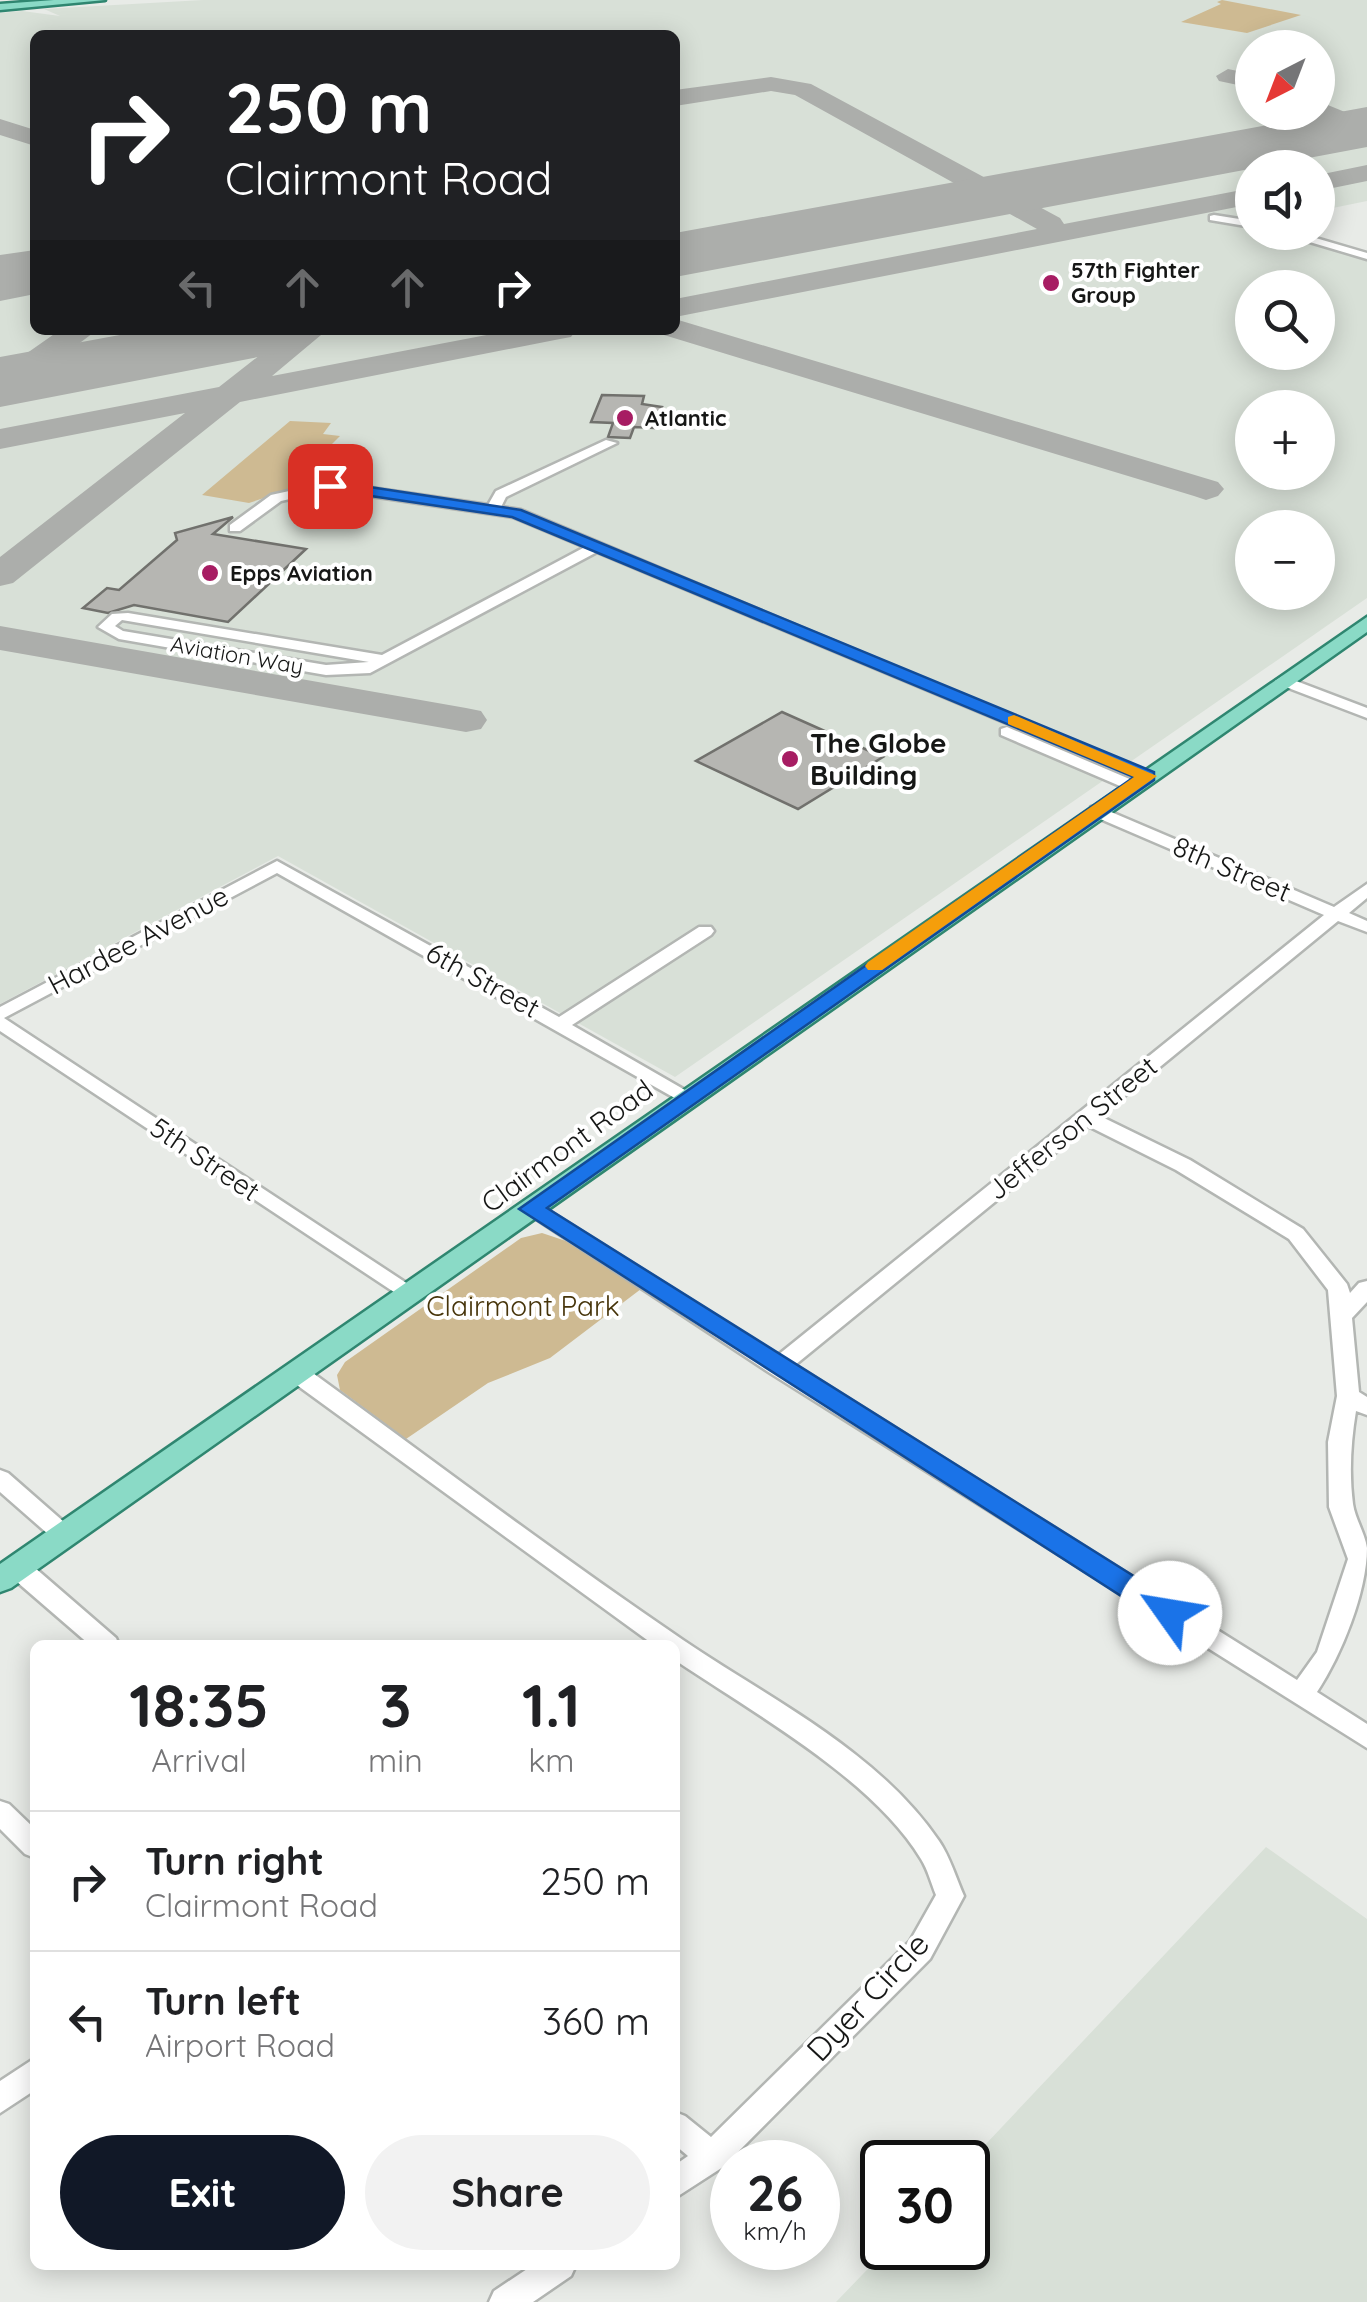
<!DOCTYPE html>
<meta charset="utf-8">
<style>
:root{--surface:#fff;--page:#f2f2f2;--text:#202124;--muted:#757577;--line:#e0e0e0;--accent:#111827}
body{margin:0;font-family:Quicksand,sans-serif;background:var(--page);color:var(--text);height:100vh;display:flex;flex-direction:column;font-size:38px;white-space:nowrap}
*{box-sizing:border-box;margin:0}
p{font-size:32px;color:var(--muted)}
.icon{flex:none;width:55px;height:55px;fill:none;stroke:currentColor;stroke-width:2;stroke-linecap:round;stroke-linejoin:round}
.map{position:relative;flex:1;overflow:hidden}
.panel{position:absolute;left:30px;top:1640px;width:650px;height:630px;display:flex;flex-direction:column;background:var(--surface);border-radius:15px;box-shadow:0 5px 25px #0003}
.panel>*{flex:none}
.hud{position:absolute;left:30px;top:30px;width:650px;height:305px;border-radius:15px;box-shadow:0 5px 25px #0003;background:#202124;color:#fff;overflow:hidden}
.needle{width:65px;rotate:222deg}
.fabs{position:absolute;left:1235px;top:30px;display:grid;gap:20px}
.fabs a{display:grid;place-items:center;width:100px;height:100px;border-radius:50%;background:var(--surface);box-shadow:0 5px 25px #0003;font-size:50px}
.speed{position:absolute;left:710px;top:2140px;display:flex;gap:20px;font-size:50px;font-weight:700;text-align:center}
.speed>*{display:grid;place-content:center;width:130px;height:130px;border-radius:50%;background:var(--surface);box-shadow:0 5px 25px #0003;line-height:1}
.speed small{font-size:25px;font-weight:400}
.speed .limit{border:5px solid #111;border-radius:15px;background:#fff;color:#111}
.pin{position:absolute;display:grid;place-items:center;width:85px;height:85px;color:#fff;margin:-42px;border-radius:20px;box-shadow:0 5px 15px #0006}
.me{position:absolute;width:110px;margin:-55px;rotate:302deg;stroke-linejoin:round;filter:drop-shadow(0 0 8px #0008)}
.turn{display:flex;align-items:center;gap:35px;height:210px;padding:0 30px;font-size:45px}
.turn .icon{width:130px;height:130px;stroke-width:2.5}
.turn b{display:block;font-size:70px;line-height:85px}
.lanes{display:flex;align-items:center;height:95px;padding:0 30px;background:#0003;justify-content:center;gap:50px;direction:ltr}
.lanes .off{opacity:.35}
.eta{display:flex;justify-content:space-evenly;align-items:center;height:170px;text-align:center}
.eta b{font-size:60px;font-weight:700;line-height:70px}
.button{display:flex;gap:20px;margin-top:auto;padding:20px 30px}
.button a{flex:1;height:115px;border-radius:60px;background:var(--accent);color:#fff;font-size:40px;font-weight:700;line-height:115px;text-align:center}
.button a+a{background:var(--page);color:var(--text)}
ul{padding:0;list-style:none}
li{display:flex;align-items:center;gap:30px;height:140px;padding:0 30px;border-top:2px solid var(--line)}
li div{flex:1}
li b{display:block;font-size:38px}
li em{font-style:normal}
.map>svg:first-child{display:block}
.built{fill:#d8e0d7;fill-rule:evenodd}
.green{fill:#ceba92}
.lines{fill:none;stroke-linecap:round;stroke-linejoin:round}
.taxiway{fill:#acaeab;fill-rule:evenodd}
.runway{fill:#acaeab;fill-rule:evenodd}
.building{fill:#b6b6b2;stroke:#71716d;stroke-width:2.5}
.minor-casing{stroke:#b3b6b3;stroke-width:5}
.major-casing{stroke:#2f8670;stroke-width:5}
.minor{fill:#fff;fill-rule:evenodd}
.major{fill:#8adac6;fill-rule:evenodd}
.route{fill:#1a73e8;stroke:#114b97;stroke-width:2.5}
.slow{fill:#f59e0b}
.poi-dot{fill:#a71d63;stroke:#fff;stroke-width:4}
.labels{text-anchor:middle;stroke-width:8;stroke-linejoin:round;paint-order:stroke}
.far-poi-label{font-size:22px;font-weight:bold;fill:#161716;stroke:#fff;text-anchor:start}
.far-street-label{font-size:22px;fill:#161716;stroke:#fff}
.poi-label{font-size:28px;font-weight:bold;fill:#161716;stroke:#fff;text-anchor:start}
.street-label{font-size:28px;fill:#161716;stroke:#fff}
.park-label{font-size:28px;fill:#46340a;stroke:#fff}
.near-street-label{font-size:32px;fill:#161716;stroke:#fff}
</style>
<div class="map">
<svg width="1367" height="2302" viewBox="0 0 1367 2302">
<rect width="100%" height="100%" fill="#e8ebe7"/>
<path class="built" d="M 203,0 L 1367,0 L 1367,201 L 1318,211 L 1318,168 L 1252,168 L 1252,219 L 1235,222 L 1252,227 L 1252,232 L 1275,233 L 1367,256 L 1367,598 L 675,1077 L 278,856 L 0,1004 L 0,13 L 22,11 L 60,16 L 44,9 ZM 35,35 L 675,35 L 675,330 L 35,330 ZM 1252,48 L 1318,48 L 1318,112 L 1252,112 ZM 1252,288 L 1318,288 L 1318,352 L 1252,352 ZM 1252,408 L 1318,408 L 1318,472 L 1252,472 ZM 1252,528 L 1318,528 L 1318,592 L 1252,592 Z
M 1266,1847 L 1367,1919 L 1367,2302 L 836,2302 L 888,2248 L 968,2248 L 968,2163 Z"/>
<path class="green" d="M 1222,0 L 1301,15 L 1247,33 L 1181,22 L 1221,4 L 1217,2 Z
M 290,421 L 331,423 L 323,434 L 340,436 L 305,471 L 306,484 L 249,503 L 202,495 Z
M 542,1233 L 566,1241 L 641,1289 L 550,1358 L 488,1383 L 406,1439 L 340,1390 L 337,1375 L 345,1362 L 521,1238 Z"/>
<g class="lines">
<path class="taxiway" d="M 1228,69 L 1252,74 L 1252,88 L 1219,81 L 1216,76 Z
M 771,77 L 811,84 L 1060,218 L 1064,224 L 1252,188 L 1252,204 L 675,317 L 675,299 L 1037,229 L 795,95 L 771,91 L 675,106 L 675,90 Z
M 1318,101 L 1367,121 L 1367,138 L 1309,114 L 1318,112 Z
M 0,119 L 35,130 L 35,146 L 0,135 Z
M 1367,165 L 1367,181 L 1318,191 L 1318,175 Z
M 675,319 L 1218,482 L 1224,489 L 1218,496 L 1206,500 L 1194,496 L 664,335 L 661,330 L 675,330 Z
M 60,330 L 97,330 L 12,394 L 0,397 L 0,372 Z
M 292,330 L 327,330 L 272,376 L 512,330 L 576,330 L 571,337 L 560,339 L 240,402 L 13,583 L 0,586 L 0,557 L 185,413 L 0,449 L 0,429 L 219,387 Z
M 0,626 L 466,708 L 481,711 L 487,720 L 481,729 L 466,732 L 0,650 Z"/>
<path class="runway" d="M 1367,107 L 1367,147 L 675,277 L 675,233 Z
M 35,250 L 35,294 L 0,301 L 0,255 Z
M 147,330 L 313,330 L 302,347 L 274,354 L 0,407 L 0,357 Z"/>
</g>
<path class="building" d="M 602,395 L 644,396 L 642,404 L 662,407 L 654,428 L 634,427 L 630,438 L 608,437 L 613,423 L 591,422 Z
M 233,517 L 213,534 L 306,549 L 228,622 L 134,605 L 108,613 L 83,608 L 107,588 L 119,590 L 177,540 L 175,533 Z
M 782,712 L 883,757 L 798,809 L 696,761 Z"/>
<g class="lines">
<defs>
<path id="minor" d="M 1214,215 L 1252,221 L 1252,227 L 1210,220 L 1210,216 Z
M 1276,232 L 1295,232 L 1367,253 L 1367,259 Z
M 606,440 L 617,443 L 506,497 L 501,507 L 521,510 L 1155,776 L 1147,781 L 1141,779 L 597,552 L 370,673 L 326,675 L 119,639 L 98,627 L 112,614 L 128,613 L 382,655 L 585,547 L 513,517 L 330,490 L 281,501 L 240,531 L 230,531 L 230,525 L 271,495 L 330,482 L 488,505 L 496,491 ZM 122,620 L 369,662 L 326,665 L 123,631 L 115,626 Z
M 1283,676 L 1367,708 L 1367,718 L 1278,684 L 1275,681 Z
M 1007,727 L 1139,783 L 1141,786 L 1139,789 L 1127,789 L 1001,735 L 1001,729 Z
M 1097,806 L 1334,907 L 1367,884 L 1367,898 L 1349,913 L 1367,921 L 1367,932 L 1338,921 L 1100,1116 L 1190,1160 L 1303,1229 L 1347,1284 L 1350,1293 L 1359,1283 L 1367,1281 L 1367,1302 L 1352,1318 L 1359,1392 L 1367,1397 L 1367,1415 L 1356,1411 C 1351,1441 1349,1473 1353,1504 C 1355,1519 1365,1533 1367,1548 C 1367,1592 1341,1656 1317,1692 L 1367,1724 L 1367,1748 L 770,1373 L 521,1209 L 531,1202 L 538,1204 L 778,1355 L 1324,915 L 1091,815 L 1091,807 ZM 1088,1126 L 1176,1170 L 1289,1239 L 1328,1290 L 1337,1396 L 1328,1442 L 1329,1507 L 1348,1559 L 1317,1652 L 1297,1680 L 795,1365 Z
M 277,861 L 559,1017 L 699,927 L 711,927 L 714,931 L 711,935 L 572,1025 L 697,1097 L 694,1101 L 680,1101 L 277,873 L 4,1018 L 417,1290 L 420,1295 L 417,1300 L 409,1302 L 0,1031 L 0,1007 Z
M 298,1366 L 306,1368 C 431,1459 555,1553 683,1640 C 770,1699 878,1751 939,1841 C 950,1857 956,1878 964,1896 L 930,1959 L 723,2167 L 675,2198 L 675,2165 L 688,2156 L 675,2145 L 675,2112 L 685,2116 L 711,2137 L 910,1941 L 936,1895 C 931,1883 928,1870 921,1859 C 873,1779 752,1712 675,1660 L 675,1645 L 654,1645 L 290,1380 L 287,1374 L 290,1368 Z
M 0,1470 L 8,1473 L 72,1529 L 76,1535 L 72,1541 L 64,1544 L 56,1541 L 0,1492 Z
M 18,1559 L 27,1561 L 116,1638 L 119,1645 L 90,1645 L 9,1575 L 6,1568 L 9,1561 Z
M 0,1801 L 9,1804 L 35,1829 L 35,1858 L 25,1854 L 0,1829 Z
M 35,2058 L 35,2090 L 0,2113 L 0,2081 Z
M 533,2265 L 576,2265 L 571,2276 L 533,2302 L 489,2302 L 494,2291 Z"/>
<path id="major" d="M 54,0 L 105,0 L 0,10 L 0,4 Z
M 1367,617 L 1367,632 L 11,1588 L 0,1592 L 0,1564 Z"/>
</defs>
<use href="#minor" class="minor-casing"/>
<use href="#major" class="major-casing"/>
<use href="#minor" class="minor"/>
<use href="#major" class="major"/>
</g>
<path class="route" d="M 330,481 L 521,510 L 1154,772 L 1154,780 L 547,1208 L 1180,1605 L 1184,1613 L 1180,1621 L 1170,1624 L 1160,1621 L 519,1209 L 1134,777 L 512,517 L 324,489 L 322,486 Z"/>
<path class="slow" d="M 1014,715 L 1157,776 L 882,970 L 868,970 L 865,966 L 868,962 L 1134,777 L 1008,724 L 1008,717 Z"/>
<g class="poi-dot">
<circle cx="1051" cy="283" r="10"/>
<circle cx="625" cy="418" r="10"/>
<circle cx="210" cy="573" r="10"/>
<circle cx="790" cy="759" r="10"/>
</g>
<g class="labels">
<g class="far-poi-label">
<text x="1071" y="278">57th Fighter<tspan x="1071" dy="25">Group</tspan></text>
<text x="645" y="426">Atlantic</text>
<text x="230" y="581">Epps Aviation</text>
</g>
<g class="far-street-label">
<text transform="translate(237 655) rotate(10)" y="8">Aviation Way</text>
</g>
<g class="poi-label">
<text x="810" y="753">The Globe<tspan x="810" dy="32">Building</tspan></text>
</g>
<g class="street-label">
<text transform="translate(1232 869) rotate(23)" y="10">8th Street</text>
<text transform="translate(138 940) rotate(-28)" y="10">Hardee Avenue</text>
<text transform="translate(483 980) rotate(29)" y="10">6th Street</text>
<text transform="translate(1072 1128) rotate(-39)" y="10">Jefferson Street</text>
<text transform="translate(567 1146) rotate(-36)" y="10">Clairmont Road</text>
<text transform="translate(205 1159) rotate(34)" y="10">5th Street</text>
</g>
<g class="park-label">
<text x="523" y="1316">Clairmont Park</text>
</g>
<g class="near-street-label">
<text transform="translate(868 1997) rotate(-47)" y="11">Dyer Circle</text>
</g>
</g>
</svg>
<div class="fabs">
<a><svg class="needle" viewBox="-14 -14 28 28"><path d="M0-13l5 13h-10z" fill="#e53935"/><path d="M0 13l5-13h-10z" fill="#757577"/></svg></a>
<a><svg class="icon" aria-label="sound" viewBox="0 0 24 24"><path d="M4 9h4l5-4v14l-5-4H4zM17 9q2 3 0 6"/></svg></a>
<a><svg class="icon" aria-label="search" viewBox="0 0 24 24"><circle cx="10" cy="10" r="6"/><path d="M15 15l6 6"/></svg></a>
<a>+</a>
<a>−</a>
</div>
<div class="speed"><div>26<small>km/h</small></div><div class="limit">30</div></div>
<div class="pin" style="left:330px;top:486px;background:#d93025"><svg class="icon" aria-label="arrive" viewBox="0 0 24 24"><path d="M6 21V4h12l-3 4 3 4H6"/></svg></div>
<svg class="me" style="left:1170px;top:1613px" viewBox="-20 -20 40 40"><circle r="19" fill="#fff"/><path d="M0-13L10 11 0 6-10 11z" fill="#1a73e8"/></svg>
<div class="hud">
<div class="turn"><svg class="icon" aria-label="right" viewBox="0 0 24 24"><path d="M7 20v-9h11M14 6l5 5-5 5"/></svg><div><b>250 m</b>Clairmont Road</div></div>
<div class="lanes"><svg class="icon off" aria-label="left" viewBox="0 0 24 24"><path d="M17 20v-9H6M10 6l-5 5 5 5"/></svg><svg class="icon off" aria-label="ahead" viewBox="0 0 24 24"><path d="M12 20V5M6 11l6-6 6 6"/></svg><svg class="icon off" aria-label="ahead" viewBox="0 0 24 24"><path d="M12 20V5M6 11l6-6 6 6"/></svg><svg class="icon" aria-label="right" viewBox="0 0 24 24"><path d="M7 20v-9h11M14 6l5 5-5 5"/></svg></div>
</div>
<section class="panel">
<div class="eta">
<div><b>18:35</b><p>Arrival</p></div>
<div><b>3</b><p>min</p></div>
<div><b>1.1</b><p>km</p></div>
</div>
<ul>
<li><svg class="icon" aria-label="right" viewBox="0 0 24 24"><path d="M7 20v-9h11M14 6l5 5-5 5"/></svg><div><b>Turn right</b><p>Clairmont Road</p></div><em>250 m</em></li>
<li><svg class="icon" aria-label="left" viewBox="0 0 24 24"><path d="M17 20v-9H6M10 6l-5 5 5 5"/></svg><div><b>Turn left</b><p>Airport Road</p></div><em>360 m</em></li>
</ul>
<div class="button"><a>Exit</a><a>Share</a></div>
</section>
</div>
